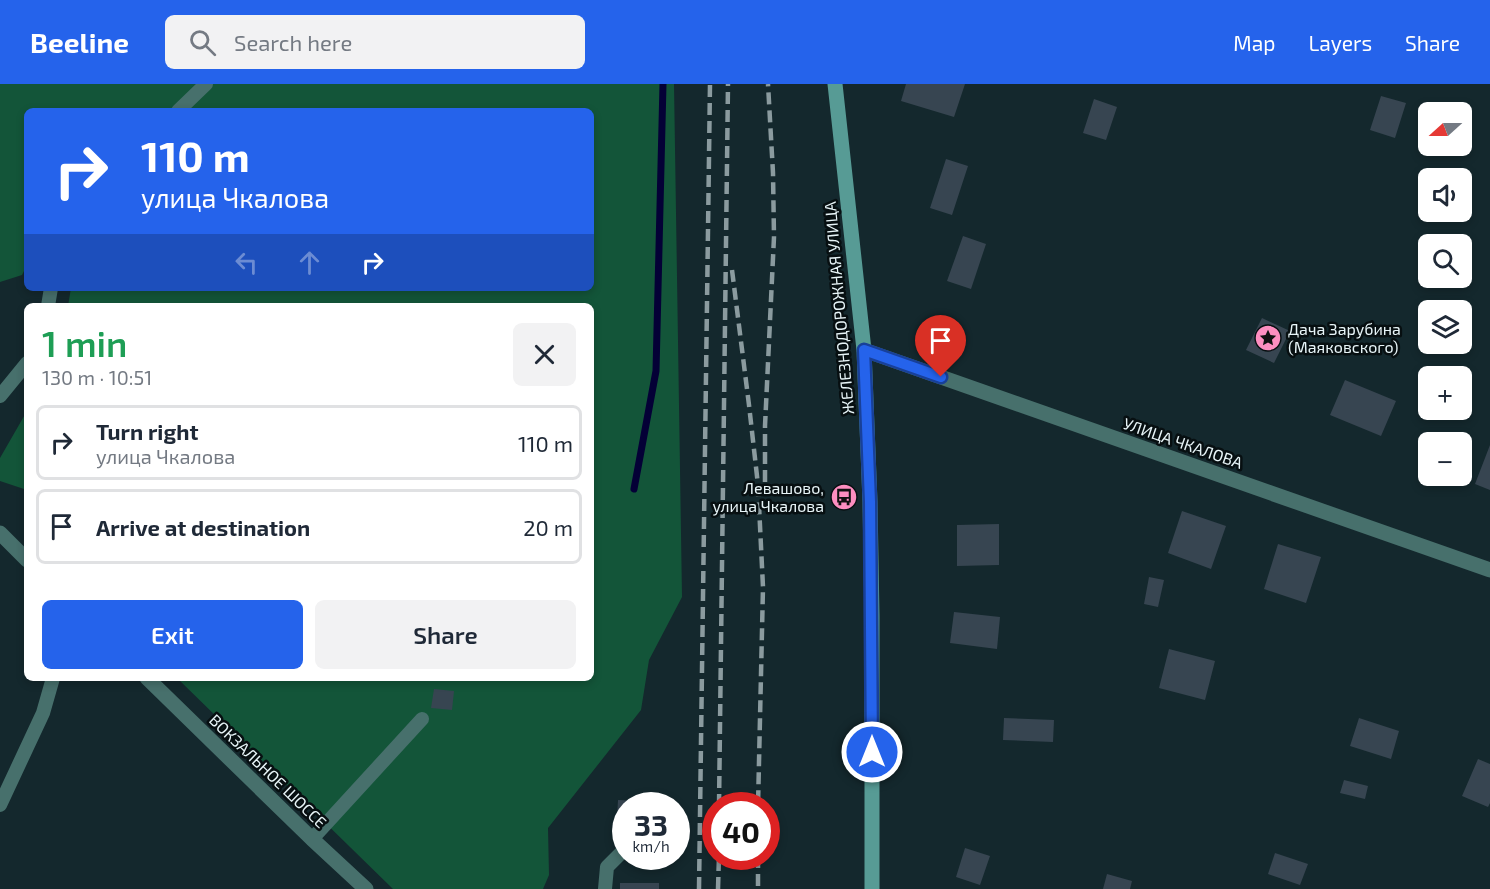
<!DOCTYPE html>
<meta charset="utf-8">
<style>
:root{--surface:#fff;--page:#f2f2f3;--text:#1f2937;--muted:#747a83;--line:#e0e1e3;--accent:#2563eb}
body{margin:0;font-family:"Exo 2",sans-serif;background:var(--page);color:var(--text);height:100vh;display:flex;flex-direction:column;font-size:22px;white-space:nowrap}
*{box-sizing:border-box;margin:0}
p{font-size:20px;color:var(--muted)}
.icon{flex:none;width:33px;height:33px;fill:none;stroke:currentColor;stroke-width:2;stroke-linecap:round;stroke-linejoin:round}
.map{position:relative;flex:1;overflow:hidden}
.side{position:absolute;left:24px;top:219px;width:570px;height:378px;display:flex;flex-direction:column;background:var(--surface);border-radius:9px;box-shadow:0 3px 9px #0003}
.side>*{flex:none}
.guide{position:absolute;left:24px;top:24px;width:570px;height:183px;border-radius:9px;box-shadow:0 3px 9px #0003;background:#2563eb;color:#fff;overflow:hidden}
.needle{width:39px;rotate:249deg}
.controls{position:absolute;left:1418px;top:18px;display:grid;gap:12px}
.controls a{display:grid;place-items:center;width:54px;height:54px;border-radius:9px;background:var(--surface);box-shadow:0 3px 9px #0003;font-size:30px}
.speed{position:absolute;left:612px;top:708px;display:flex;gap:12px;font-size:30px;font-weight:700;text-align:center}
.speed>*{display:grid;place-content:center;width:78px;height:78px;border-radius:50%;background:var(--surface);box-shadow:0 3px 9px #0003;line-height:1}
.speed small{font-size:15px;font-weight:400}
.speed .limit{border:9px solid #d22;background:#fff;color:#111}
.pin{position:absolute;display:grid;place-items:center;width:51px;height:51px;color:#fff;margin:-62px -26px;border-radius:50% 50% 50% 0;rotate:-45deg;box-shadow:0 0 6px #0007}
.pin .icon{rotate:45deg}
.me{position:absolute;width:66px;margin:-33px;rotate:0deg;stroke-linejoin:round;filter:drop-shadow(0 0 4px #0008)}
.turn{display:flex;align-items:center;gap:21px;height:126px;padding:0 18px;font-size:27px}
.turn .icon{width:78px;height:78px;stroke-width:2.5}
.turn b{display:block;font-size:42px;line-height:51px}
.lanes{display:flex;align-items:center;height:57px;padding:0 18px;background:#0003;justify-content:center;gap:30px;direction:ltr}
.lanes .off{opacity:.35}
.round{display:grid;place-items:center;flex:none;width:63px;height:63px;border-radius:9px;background:var(--page)}
.head{display:flex;align-items:center;justify-content:space-between;height:102px;padding:0 18px}
h1{font-size:36px;font-weight:600;line-height:45px;color:#1e9e55}
.cta{display:flex;gap:12px;margin-top:auto;padding:12px 18px}
.cta a{flex:1;height:69px;border-radius:9px;background:var(--accent);color:#fff;font-size:24px;font-weight:600;line-height:69px;text-align:center}
.cta a+a{background:var(--page);color:var(--text)}
ul{padding:0;list-style:none}
li{display:flex;align-items:center;gap:18px;height:75px;margin:0 12px 9px;padding:0 6px;border:3px solid var(--line);border-radius:9px}
li div{flex:1}
li b{display:block;font-size:22px}
li em{font-style:normal}
header{display:flex;align-items:center;gap:36px;box-sizing:border-box;height:84px;padding:0 30px;background:var(--accent);color:#fff}
header strong{font-size:28px}
nav{display:flex;gap:33px;margin-inline-start:auto;font-size:21px}
.search{width:420px;height:54px;background:var(--page);display:flex;align-items:center;gap:15px;box-sizing:border-box;padding:0 21px;border-radius:9px;color:var(--muted);font-size:22px}
.map>svg:first-child{display:block}
.green{fill:#135539}
.lines{fill:none;stroke-linecap:round;stroke-linejoin:round}
.stream{stroke:#040036;stroke-width:7}
.building{fill:#374551}
.lane{stroke:#47706c;stroke-width:14}
.street{stroke:#47706c;stroke-width:15}
.secondary{stroke:#579b95;stroke-width:15}
.rail{stroke:#8b9b9f;stroke-width:4.5;stroke-dasharray:12 6;stroke-linecap:butt}
.route-casing{stroke:#184099;stroke-width:15}
.route{stroke:#2563eb;stroke-width:10}
.labels{text-anchor:middle;stroke-width:5;stroke-linejoin:round;paint-order:stroke}
.street-label{font-size:16px;fill:#e8f5f8;stroke:#070f11}
.poi-label{font-size:16px;fill:#e8f5f8;stroke:#070f11;text-anchor:start}
</style>
<header>
<strong>Beeline</strong>
<div class="search"><svg class="icon" aria-label="search" viewBox="0 0 24 24"><circle cx="10" cy="10" r="6"/><path d="M15 15l6 6"/></svg>Search here</div>
<nav><a>Map</a><a>Layers</a><a>Share</a></nav>
</header>
<div class="map">
<svg width="1490" height="805" viewBox="0 0 1490 805">
<rect width="100%" height="100%" fill="#14282d"/>
<path class="green" d="M 0,0 L 674,0 L 682,513 L 649,576 L 641,626 L 548,744 L 549,791 L 543,805 L 393,805 L 177,594 L 591,594 L 591,222 L 68,222 L 71,204 L 591,204 L 591,27 L 27,27 L 27,181 L 22,191 L 0,198 Z
M 27,327 L 27,406 L 0,397 L 0,374 Z"/>
<g class="lines">
<path class="stream" d="M 634,405 L 656,287 L 663,0"/>
</g>
<path class="building" d="M 906,0 L 965,0 L 954,33 L 901,17 Z
M 1381,12 L 1406,19 L 1395,54 L 1370,46 Z
M 1094,15 L 1117,23 L 1106,56 L 1083,49 Z
M 946,75 L 968,82 L 952,131 L 930,124 Z
M 963,152 L 986,160 L 971,205 L 947,197 Z
M 1262,234 L 1290,247 L 1274,279 L 1246,266 Z
M 1345,296 L 1396,317 L 1381,352 L 1330,331 Z
M 1490,361 L 1490,406 L 1475,400 Z
M 1182,427 L 1226,442 L 1211,485 L 1168,469 Z
M 999,440 L 999,481 L 957,482 L 957,441 Z
M 1278,460 L 1321,473 L 1306,519 L 1264,505 Z
M 1149,493 L 1164,496 L 1158,523 L 1144,520 Z
M 954,528 L 1000,533 L 997,565 L 950,559 Z
M 1169,565 L 1215,577 L 1205,616 L 1159,604 Z
M 434,605 L 454,607 L 452,626 L 431,624 Z
M 1004,634 L 1054,636 L 1053,658 L 1003,656 Z
M 1359,634 L 1399,647 L 1391,675 L 1350,662 Z
M 1478,675 L 1490,680 L 1490,719 L 1488,723 L 1462,712 Z
M 1344,696 L 1368,702 L 1365,715 L 1340,709 Z
M 618,716 L 640,717 L 640,722 L 626,722 L 626,735 L 617,734 Z
M 965,764 L 990,772 L 980,801 L 956,793 Z
M 1275,769 L 1308,780 L 1300,801 L 1268,790 Z
M 1107,790 L 1132,797 L 1130,805 L 1103,805 Z
M 620,799 L 659,799 L 659,805 L 620,805 Z"/>
<g class="lines">
<path class="lane" d="M 178,27 L 206,0
M 48,222 L 51,204
M 0,312 L 27,279
M 0,721 L 43,629 L 53,594
M 312,755 L 422,635
M 605,805 L 607,783 L 626,764"/>
<path class="street" d="M 864,266 L 1490,486
M 0,449 L 27,476
M 147,594 L 312,755 L 366,805"/>
<path class="secondary" d="M 835,0 L 864,266 L 870,418 L 872,532 L 872,805"/>
<path class="rail" d="M 732,186 L 749,321 L 758,401 L 763,503 L 758,722
M 765,398 L 765,342 L 774,153 L 773,89 L 768,0
M 719,722 L 728,0
M 758,772 L 758,805
M 699,805 L 710,0
M 718,805 L 719,772"/>
</g>
<g class="lines">
<defs>
<path id="route" d="M 872,668 L 870,418 L 864,266 L 941,293"/>
</defs>
<use href="#route" class="route-casing"/>
<use href="#route" class="route"/>
</g>
<defs>
<symbol id="sight-disc" viewBox="-11 -11 22 22"><circle r="9.5" fill="#fd8ec0" stroke="#070f11"/><path d="M0-6L1.8-2.2L6-1.7L2.9 1.2L3.7 5.4L0 3.3L-3.7 5.4L-2.9 1.2L-6-1.7L-1.8-2.2Z" fill="#111"/></symbol>
<symbol id="bus-disc" viewBox="-11 -11 22 22"><circle r="9.5" fill="#fd8ec0" stroke="#070f11"/><path d="M-5-6H5V4H4V6H2V4H-2V6H-4V4H-5ZM-3.5-4V0h7V-4ZM-3.5 1.2v1.5H-2V1.2ZM2 1.2v1.5H3.5V1.2Z" fill="#111"/></symbol>
</defs>
<g fill-rule="evenodd">
<use href="#sight-disc" x="1253" y="239" width="30" height="30"/>
<use href="#bus-disc" x="829" y="398" width="30" height="30"/>
</g>
<g class="labels">
<g class="street-label">
<text transform="translate(839 224) rotate(-95)" y="6">ЖЕЛЕЗНОДОРОЖНАЯ УЛИЦА</text>
<text transform="translate(1183 359) rotate(19)" y="6">УЛИЦА ЧКАЛОВА</text>
<text transform="translate(268 687) rotate(44)" y="6">ВОКЗАЛЬНОЕ ШОССЕ</text>
</g>
<g class="poi-label">
<text x="1288" y="251">Дача Зарубина<tspan x="1288" dy="18">(Маяковского)</tspan></text>
<text x="824" y="410" text-anchor="end">Левашово,<tspan x="824" dy="18">улица Чкалова</tspan></text>
</g>
</g>
</svg>
<div class="controls">
<a><svg class="needle" viewBox="-14 -14 28 28"><path d="M0-13l5 13h-10z" fill="#e53935"/><path d="M0 13l5-13h-10z" fill="#747a83"/></svg></a>
<a><svg class="icon" aria-label="sound" viewBox="0 0 24 24"><path d="M4 9h4l5-4v14l-5-4H4zM17 9q2 3 0 6"/></svg></a>
<a><svg class="icon" aria-label="search" viewBox="0 0 24 24"><circle cx="10" cy="10" r="6"/><path d="M15 15l6 6"/></svg></a>
<a><svg class="icon" aria-label="layers" viewBox="0 0 24 24"><path d="M12 4l9 5-9 5-9-5zM3 14l9 5 9-5"/></svg></a>
<a>+</a>
<a>−</a>
</div>
<div class="speed"><div>33<small>km/h</small></div><div class="limit">40</div></div>
<div class="pin" style="left:941px;top:293px;background:#d93025"><svg class="icon" aria-label="arrive" viewBox="0 0 24 24"><path d="M6 21V4h12l-3 4 3 4H6"/></svg></div>
<svg class="me" style="left:872px;top:668px" viewBox="-20 -20 40 40"><circle r="17" fill="#2563eb" stroke="#fff" stroke-width="3"/><path d="M0-11L8 9 0 5-8 9z" fill="#fff"/></svg>
<div class="guide">
<div class="turn"><svg class="icon" aria-label="right" viewBox="0 0 24 24"><path d="M7 20v-9h11M14 6l5 5-5 5"/></svg><div><b>110 m</b>улица Чкалова</div></div>
<div class="lanes"><svg class="icon off" aria-label="left" viewBox="0 0 24 24"><path d="M17 20v-9H6M10 6l-5 5 5 5"/></svg><svg class="icon off" aria-label="ahead" viewBox="0 0 24 24"><path d="M12 20V5M6 11l6-6 6 6"/></svg><svg class="icon" aria-label="right" viewBox="0 0 24 24"><path d="M7 20v-9h11M14 6l5 5-5 5"/></svg></div>
</div>
<section class="side">
<div class="head"><div><h1>1 min</h1><p>130 m · 10:51</p></div><a class="round"><svg class="icon" aria-label="close" viewBox="0 0 24 24"><path d="M6 6l12 12M18 6L6 18"/></svg></a></div>
<ul>
<li><svg class="icon" aria-label="right" viewBox="0 0 24 24"><path d="M7 20v-9h11M14 6l5 5-5 5"/></svg><div><b>Turn right</b><p>улица Чкалова</p></div><em>110 m</em></li>
<li><svg class="icon" aria-label="arrive" viewBox="0 0 24 24"><path d="M6 21V4h12l-3 4 3 4H6"/></svg><div><b>Arrive at destination</b></div><em>20 m</em></li>
</ul>
<div class="cta"><a>Exit</a><a>Share</a></div>
</section>
</div>
